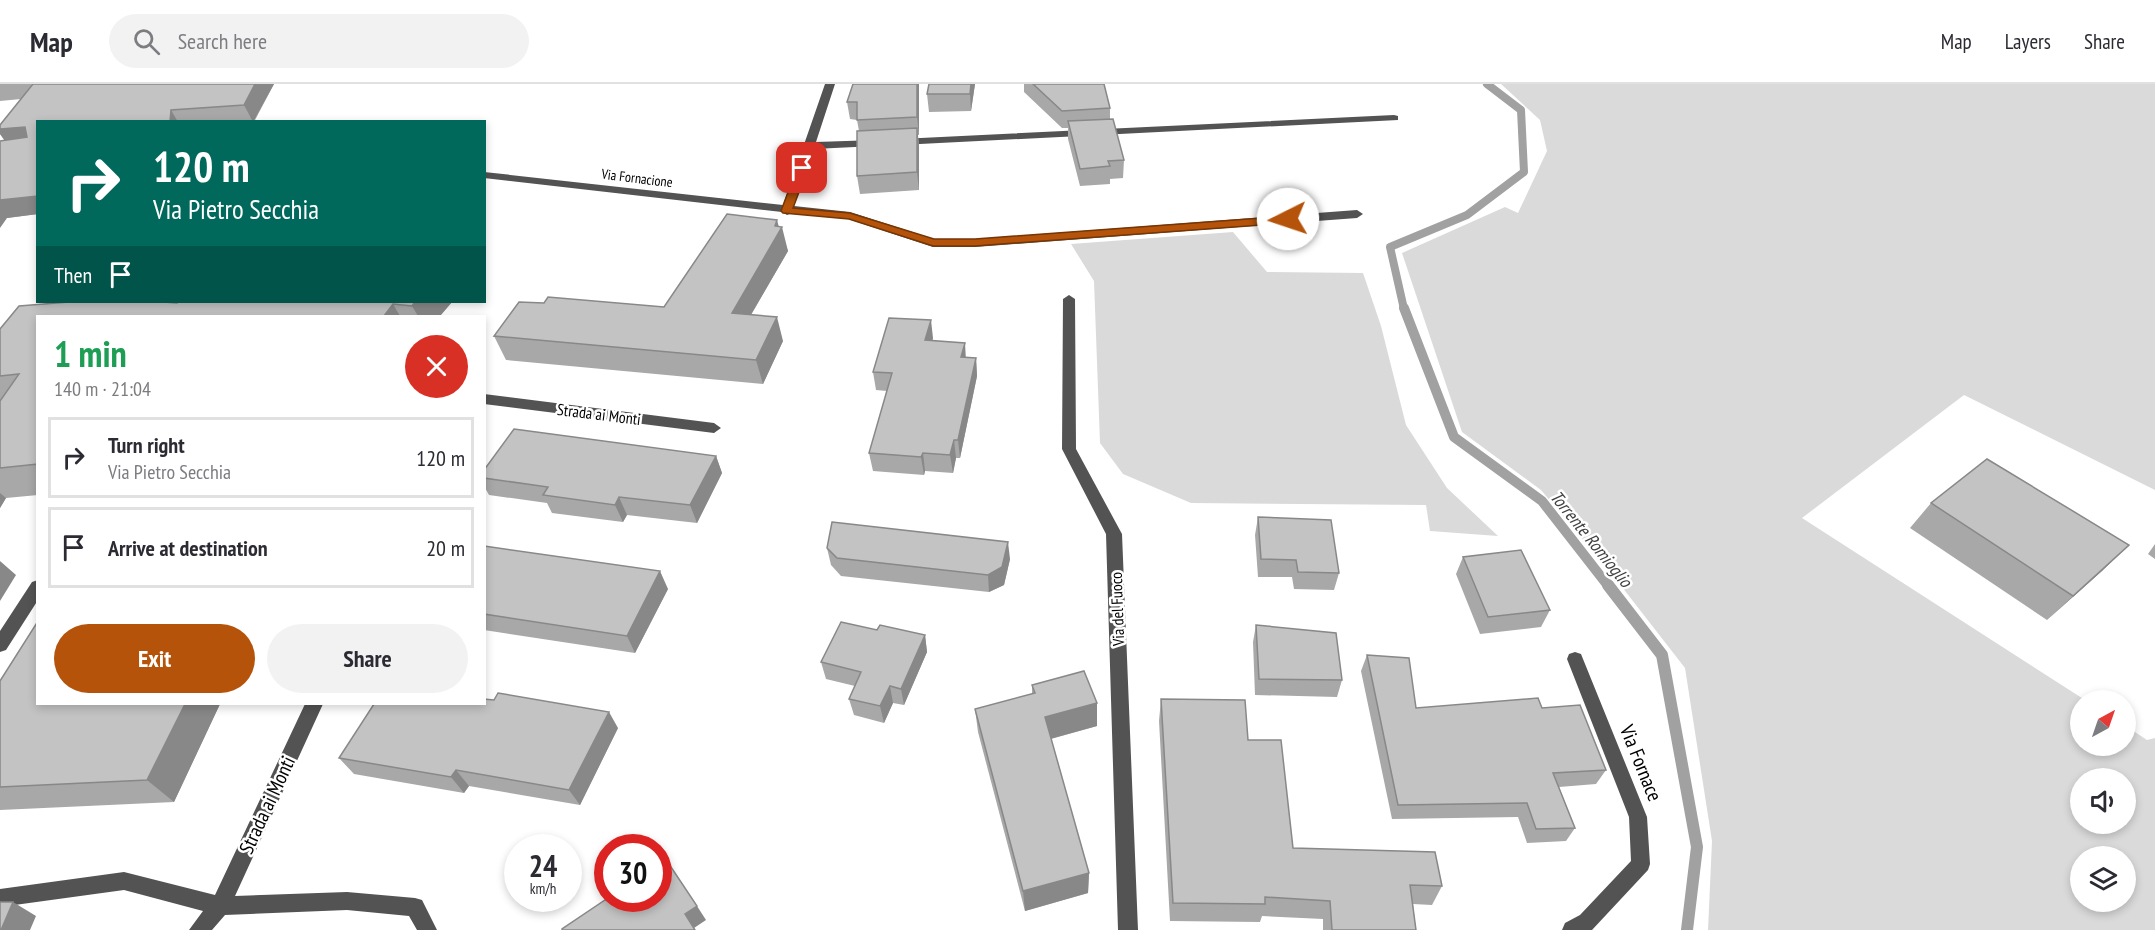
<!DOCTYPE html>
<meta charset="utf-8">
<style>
:root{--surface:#fff;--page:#f2f2f3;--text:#2b2b33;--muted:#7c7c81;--line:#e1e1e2;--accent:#b45309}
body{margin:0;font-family:"PT Sans Narrow",sans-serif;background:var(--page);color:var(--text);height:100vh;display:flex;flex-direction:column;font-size:22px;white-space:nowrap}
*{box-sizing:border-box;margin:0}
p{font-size:20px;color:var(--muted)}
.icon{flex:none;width:33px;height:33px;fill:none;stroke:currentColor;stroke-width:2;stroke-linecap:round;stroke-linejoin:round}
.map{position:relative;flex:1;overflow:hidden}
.details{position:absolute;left:36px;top:231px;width:450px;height:390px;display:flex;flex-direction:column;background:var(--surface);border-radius:0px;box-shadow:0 3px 9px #0003}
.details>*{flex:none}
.hud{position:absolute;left:36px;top:36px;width:450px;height:183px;border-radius:0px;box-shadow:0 3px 9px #0003;background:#00695c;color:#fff;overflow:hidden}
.needle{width:39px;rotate:40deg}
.fabs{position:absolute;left:2070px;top:606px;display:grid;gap:12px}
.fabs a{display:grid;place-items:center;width:66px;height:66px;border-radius:50%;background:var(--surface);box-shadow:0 3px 9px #0003;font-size:30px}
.speed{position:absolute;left:504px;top:750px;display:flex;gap:12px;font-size:30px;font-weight:700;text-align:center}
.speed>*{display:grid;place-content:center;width:78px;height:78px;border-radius:50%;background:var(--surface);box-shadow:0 3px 9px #0003;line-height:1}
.speed small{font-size:15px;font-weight:400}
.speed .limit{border:9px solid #d22;background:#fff;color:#111}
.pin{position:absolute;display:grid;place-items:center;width:51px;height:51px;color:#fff;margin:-26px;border-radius:12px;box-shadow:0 3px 9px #0006}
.me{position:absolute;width:66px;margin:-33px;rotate:266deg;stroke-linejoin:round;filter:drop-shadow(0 0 4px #0008)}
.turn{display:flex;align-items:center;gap:21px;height:126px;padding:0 18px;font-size:27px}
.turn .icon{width:78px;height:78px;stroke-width:2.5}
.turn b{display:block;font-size:42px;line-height:51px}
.then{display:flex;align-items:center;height:57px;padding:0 18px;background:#0003;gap:12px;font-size:22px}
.round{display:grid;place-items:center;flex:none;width:63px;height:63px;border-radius:32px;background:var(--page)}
.summary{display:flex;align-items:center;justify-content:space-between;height:102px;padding:0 18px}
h1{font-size:36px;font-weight:600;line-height:45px;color:#1e9e55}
.button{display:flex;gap:12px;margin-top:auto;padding:12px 18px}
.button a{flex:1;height:69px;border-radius:36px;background:var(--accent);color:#fff;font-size:24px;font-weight:600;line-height:69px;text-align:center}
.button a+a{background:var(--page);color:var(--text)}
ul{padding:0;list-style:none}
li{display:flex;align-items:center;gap:18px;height:81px;margin:0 12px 9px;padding:0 6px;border:3px solid var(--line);border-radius:0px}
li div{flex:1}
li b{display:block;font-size:22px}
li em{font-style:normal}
header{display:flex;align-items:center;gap:36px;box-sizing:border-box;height:84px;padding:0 30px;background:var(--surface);border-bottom:2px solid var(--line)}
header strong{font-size:28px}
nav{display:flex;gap:33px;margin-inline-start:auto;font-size:21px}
.search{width:420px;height:54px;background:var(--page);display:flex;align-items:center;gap:15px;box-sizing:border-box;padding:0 21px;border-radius:33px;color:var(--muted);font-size:22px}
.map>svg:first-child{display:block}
.green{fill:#dadada;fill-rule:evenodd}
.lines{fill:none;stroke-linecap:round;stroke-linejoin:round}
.stream-far2{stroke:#a1a1a1;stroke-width:8}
.stream-far1{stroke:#a1a1a1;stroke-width:10}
.stream{stroke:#a1a1a1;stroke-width:12}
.minor{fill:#535353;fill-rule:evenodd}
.wall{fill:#a8a8a8}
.shaded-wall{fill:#888}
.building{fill:#c3c3c3;stroke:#888;stroke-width:1.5}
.route{fill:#b45309;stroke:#753606;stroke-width:1.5}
.labels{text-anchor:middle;stroke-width:5;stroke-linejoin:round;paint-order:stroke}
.far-street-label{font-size:14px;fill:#000;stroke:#fff}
.street-label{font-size:16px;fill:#000;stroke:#fff}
.water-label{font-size:18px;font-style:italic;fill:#424242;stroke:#fff}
.near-street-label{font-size:20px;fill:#000;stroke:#fff}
</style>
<header>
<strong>Map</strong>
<div class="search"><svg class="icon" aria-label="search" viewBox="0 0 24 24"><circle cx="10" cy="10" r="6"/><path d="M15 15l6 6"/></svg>Search here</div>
<nav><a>Map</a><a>Layers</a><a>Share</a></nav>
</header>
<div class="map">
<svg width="2155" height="846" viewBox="0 0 2155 846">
<rect width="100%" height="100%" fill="#fff"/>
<path class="green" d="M 1501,0 L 2155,0 L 2155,406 L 1964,311 L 1802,434 L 2085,616 L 2080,616 L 2080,662 L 2126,662 L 2126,642 L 2147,656 L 2155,654 L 2155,846 L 1708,846 L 1712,757 L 1685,584 L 1608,485 L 1541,406 L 1462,348 L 1402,169 L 1505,123 L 1518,129 L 1547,67 L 1540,36 ZM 2080,694 L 2126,694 L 2126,740 L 2080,740 ZM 2080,772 L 2126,772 L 2126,818 L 2080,818 Z
M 1233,148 L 1267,188 L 1363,189 L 1381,242 L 1406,341 L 1447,404 L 1498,452 L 1430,447 L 1426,421 L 1191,419 L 1123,390 L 1100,359 L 1094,197 L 1071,160 Z"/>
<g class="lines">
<path class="stream-far2" d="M 1404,225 L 1390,163 L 1467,131 L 1524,88 L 1521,26 L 1487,0"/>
<path class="stream-far1" d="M 1404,224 L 1454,353 L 1542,417 L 1609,503"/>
<path class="stream" d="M 1608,501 L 1662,571 L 1697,763 L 1687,846"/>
<path class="minor" d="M 825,0 L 835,0 L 816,58 L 876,56 L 882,59 L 876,62 L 813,65 L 794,122 L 850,128 L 934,155 L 975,155 L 1357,126 L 1363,130 L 1357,134 L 975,163 L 933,163 L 848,135 L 792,129 L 787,131 L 782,128 L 484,94 L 484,88 L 783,121 Z
M 1394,31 L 1398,32 L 1398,36 L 900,61 L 895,58 L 900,55 Z
M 1069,211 L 1075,215 L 1076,365 L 1122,450 L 1138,846 L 1118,846 L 1106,450 L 1062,365 L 1063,215 Z
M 484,310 L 714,339 L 721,344 L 714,349 L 484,320 Z
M 38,496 L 38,516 L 6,566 L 0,568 L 0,547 L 32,498 Z
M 1575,568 L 1581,570 L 1583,575 L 1647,733 L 1650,780 L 1648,786 L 1592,846 L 1562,846 L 1565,839 L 1580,831 L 1631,777 L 1629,733 L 1567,575 L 1569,570 Z
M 305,620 L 323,620 L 235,812 L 347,808 L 415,814 L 422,816 L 437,846 L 417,846 L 409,832 L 347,826 L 225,831 L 212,846 L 189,846 L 203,827 L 124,806 L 0,823 L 0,805 L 124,788 L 215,811 Z"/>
</g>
<path class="wall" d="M 0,0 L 274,0 L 254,38 L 38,38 L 38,130 L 7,134 L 5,56 L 0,50 L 0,41 L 21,15 L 0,17 Z
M 853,0 L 919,0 L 919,51 L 918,51 L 919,62 L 919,106 L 860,110 L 857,92 L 859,47 L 857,36 L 850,35 L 847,18 Z
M 929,0 L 975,0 L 971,27 L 929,28 L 927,10 Z
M 1024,0 L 1104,0 L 1110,24 L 1110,35 L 1124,76 L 1123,94 L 1110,95 L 1110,100 L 1080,102 L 1068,55 L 1068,44 L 1062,44 L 1024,8 Z
M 779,142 L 788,167 L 751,231 L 783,257 L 763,300 L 506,276 L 494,252 L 544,219 L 664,223 Z
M 69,218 L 163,218 L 177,219 L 178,218 L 452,218 L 440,232 L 38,232 L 38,411 L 6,414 L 0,424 L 0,245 L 19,222 Z
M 933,254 L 932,257 L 966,274 L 976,274 L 977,292 L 960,374 L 956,374 L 953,389 L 925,387 L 924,391 L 873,387 L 869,369 L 887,307 L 876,306 L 873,288 Z
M 716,372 L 722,389 L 697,439 L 627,431 L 623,438 L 552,429 L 547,419 L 489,411 L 484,402 L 484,386 Z
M 1931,419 L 2103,486 L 2047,536 L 1910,444 Z
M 1258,433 L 1339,489 L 1334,506 L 1294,505 L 1292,493 L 1258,493 L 1255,451 Z
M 2155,460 L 2155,475 L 2148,470 Z
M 484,462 L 668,505 L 635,569 L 484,546 Z
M 827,464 L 1010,475 L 1004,501 L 989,508 L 841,492 L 831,481 Z
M 1463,473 L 1550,526 L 1541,543 L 1480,550 L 1456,490 Z
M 1256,541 L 1342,596 L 1337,613 L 1255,611 L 1253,558 Z
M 877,546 L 925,551 L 927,568 L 904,621 L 893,619 L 884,639 L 854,631 L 849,615 L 855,602 L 826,595 L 821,578 Z
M 1367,571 L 1416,624 L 1606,686 L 1596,700 L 1559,703 L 1575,744 L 1566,757 L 1527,759 L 1518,733 L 1392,735 L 1361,587 Z
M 0,597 L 38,620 L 220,620 L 174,718 L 0,726 Z
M 1032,601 L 1097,619 L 1097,642 L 1051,655 L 1089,789 L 1088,809 L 1025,827 L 978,648 L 975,625 L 1032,610 Z
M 1161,615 L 1248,656 L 1293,764 L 1442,802 L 1432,821 L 1413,820 L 1416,846 L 1323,846 L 1323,835 L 1262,832 L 1260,838 L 1170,837 L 1159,637 Z
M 618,644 L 580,721 L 469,702 L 464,709 L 354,690 L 339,674 Z"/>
<path class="shaded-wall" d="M 255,0 L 274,0 L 253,38 L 244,21 Z
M 917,0 L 919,0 L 919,51 L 917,33 Z
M 971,0 L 975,0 L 971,27 L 970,10 Z
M 171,26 L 178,38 L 170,38 Z
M 25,43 L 38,60 L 9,63 L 0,50 L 0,45 Z
M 917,44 L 919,62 L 919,106 L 917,88 Z
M 38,112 L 38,130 L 7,134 L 0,144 L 0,116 Z
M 777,136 L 780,147 L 782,143 L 788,167 L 738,253 L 732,229 Z
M 415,218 L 452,218 L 440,232 L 418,232 L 412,222 Z
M 393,220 L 400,232 L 384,232 Z
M 777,233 L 783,257 L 763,300 L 756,276 Z
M 931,236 L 933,254 L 928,274 L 925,256 Z
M 965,259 L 966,277 L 961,273 Z
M 976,274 L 977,292 L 960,374 L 958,356 Z
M 954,356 L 956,374 L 953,389 L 950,371 Z
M 923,369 L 925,387 L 924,391 L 921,373 Z
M 716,372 L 722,389 L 697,439 L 690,421 Z
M 0,409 L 6,414 L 0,424 Z
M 619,413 L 627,431 L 623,438 L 615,421 Z
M 1008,458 L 1010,475 L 1004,501 L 989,508 L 988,491 Z
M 2129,461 L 2103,486 L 2047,536 L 2073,512 Z
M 0,477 L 16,491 L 0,517 Z
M 660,487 L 668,505 L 635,569 L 627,552 Z
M 925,551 L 927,568 L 904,621 L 901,605 Z
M 890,602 L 893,619 L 884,639 L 880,622 Z
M 1097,619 L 1097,642 L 1046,656 L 1045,633 Z
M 185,620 L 220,620 L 174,718 L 147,696 Z
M 609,628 L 618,644 L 580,721 L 569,706 Z
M 456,686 L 469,702 L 464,709 L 451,693 Z
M 1089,789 L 1088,809 L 1025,827 L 1023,807 Z
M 13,818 L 36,832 L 30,846 L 1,846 Z
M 697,822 L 706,836 L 694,844 L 685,830 Z"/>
<path class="building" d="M 33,0 L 255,0 L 244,21 L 171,26 L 170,38 L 38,38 L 38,112 L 0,116 L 0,57 L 27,53 L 25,43 L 0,45 L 0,41 Z
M 853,0 L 917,0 L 917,33 L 857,36 L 857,18 L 847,18 Z
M 929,0 L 971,0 L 970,10 L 927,10 Z
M 1033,0 L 1104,0 L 1110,24 L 1062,27 Z
M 1113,35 L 1124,76 L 1108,77 L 1110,82 L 1080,85 L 1068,37 Z
M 917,44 L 917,88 L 857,92 L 857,47 Z
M 727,130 L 777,136 L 775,142 L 782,143 L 732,229 L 777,233 L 756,276 L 494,252 L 519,218 L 544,219 L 548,213 L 664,223 Z
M 69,218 L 163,218 L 177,219 L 178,218 L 415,218 L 412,222 L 393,220 L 384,232 L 38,232 L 38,380 L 0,384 L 0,317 L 19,290 L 0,292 L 0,245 L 19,222 Z
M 889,234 L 931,236 L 925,256 L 965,259 L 961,273 L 976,274 L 958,356 L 954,356 L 950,371 L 923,369 L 921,373 L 869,369 L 892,289 L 873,288 Z
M 514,345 L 716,372 L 690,421 L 619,413 L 615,421 L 543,411 L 548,403 L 484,394 L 484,386 Z
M 1987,375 L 2129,461 L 2073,512 L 1931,419 Z
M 1258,433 L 1331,436 L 1339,489 L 1298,488 L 1296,476 L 1261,475 Z
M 832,438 L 1008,458 L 1002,483 L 988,491 L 837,474 L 827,464 Z
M 484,462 L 660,487 L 627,552 L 484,530 Z
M 1521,466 L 1550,526 L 1488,533 L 1463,473 Z
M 38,537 L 38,620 L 185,620 L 147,696 L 0,703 L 0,597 Z
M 841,538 L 877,546 L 880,541 L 925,551 L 901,605 L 890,602 L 880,622 L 849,615 L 861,588 L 821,578 Z
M 1256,541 L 1336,549 L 1342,596 L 1259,595 Z
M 1367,571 L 1409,574 L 1416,624 L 1538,614 L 1542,624 L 1580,621 L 1606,686 L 1553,689 L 1575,744 L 1536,745 L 1527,719 L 1398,721 Z
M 1084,587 L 1097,619 L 1045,633 L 1089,789 L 1023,807 L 975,625 L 1035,609 L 1032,601 Z
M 498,609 L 609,628 L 569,706 L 456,686 L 451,693 L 339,674 L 374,620 L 484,620 L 484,615 L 494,616 Z
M 1161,615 L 1245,616 L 1248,656 L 1281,656 L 1293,764 L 1435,768 L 1442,802 L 1410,801 L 1416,846 L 1332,846 L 1330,817 L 1265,813 L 1265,820 L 1173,819 Z
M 665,774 L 697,822 L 685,830 L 695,846 L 562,846 L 562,845 L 608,814 L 658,814 L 658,779 Z
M 0,818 L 13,818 L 1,846 L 0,846 Z"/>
<path class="route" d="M 802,80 L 808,84 L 793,124 L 850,129 L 934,155 L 975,155 L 1288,132 L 1294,135 L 1288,139 L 975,162 L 933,162 L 849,135 L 783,129 L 781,127 L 797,84 Z"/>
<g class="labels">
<g class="far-street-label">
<text transform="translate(637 94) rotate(7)" y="5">Via Fornacione</text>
</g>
<g class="street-label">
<text transform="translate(599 330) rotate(7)" y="6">Strada ai Monti</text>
<text transform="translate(1117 525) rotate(-92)" y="6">Via del Fuoco</text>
</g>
<g class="water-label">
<text transform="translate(1591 455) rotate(51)" y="6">Torrente Romioglio</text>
</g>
<g class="near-street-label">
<text transform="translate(1641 679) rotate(68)" y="7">Via Fornace</text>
<text transform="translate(267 721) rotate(-65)" y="7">Strada ai Monti</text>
</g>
</g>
</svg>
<div class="fabs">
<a><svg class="needle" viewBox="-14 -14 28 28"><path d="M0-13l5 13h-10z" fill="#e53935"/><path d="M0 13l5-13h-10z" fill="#7c7c81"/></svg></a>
<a><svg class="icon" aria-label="sound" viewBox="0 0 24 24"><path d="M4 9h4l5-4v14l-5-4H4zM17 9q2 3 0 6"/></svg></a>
<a><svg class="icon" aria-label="layers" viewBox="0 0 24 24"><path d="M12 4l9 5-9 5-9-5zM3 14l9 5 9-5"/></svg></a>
</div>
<div class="speed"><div>24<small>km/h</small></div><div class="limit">30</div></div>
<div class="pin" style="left:802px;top:84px;background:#d93025"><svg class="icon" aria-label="arrive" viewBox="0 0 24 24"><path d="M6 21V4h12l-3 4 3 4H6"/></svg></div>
<svg class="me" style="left:1288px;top:135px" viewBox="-20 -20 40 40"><circle r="19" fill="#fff"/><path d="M0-13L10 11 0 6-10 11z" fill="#b45309"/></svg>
<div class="hud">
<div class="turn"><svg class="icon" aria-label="right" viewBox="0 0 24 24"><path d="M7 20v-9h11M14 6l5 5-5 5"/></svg><div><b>120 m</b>Via Pietro Secchia</div></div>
<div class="then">Then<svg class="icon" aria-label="arrive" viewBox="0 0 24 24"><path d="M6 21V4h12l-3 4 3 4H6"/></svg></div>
</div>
<section class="details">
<div class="summary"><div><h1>1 min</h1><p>140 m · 21:04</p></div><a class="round" style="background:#d93025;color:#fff"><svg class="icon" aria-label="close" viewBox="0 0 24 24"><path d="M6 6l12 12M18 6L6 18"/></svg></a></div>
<ul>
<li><svg class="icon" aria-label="right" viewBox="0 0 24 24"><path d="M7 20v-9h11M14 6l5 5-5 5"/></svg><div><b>Turn right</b><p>Via Pietro Secchia</p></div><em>120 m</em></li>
<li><svg class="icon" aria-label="arrive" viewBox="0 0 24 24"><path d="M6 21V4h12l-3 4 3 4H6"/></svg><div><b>Arrive at destination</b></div><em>20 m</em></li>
</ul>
<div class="button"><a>Exit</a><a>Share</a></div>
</section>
</div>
